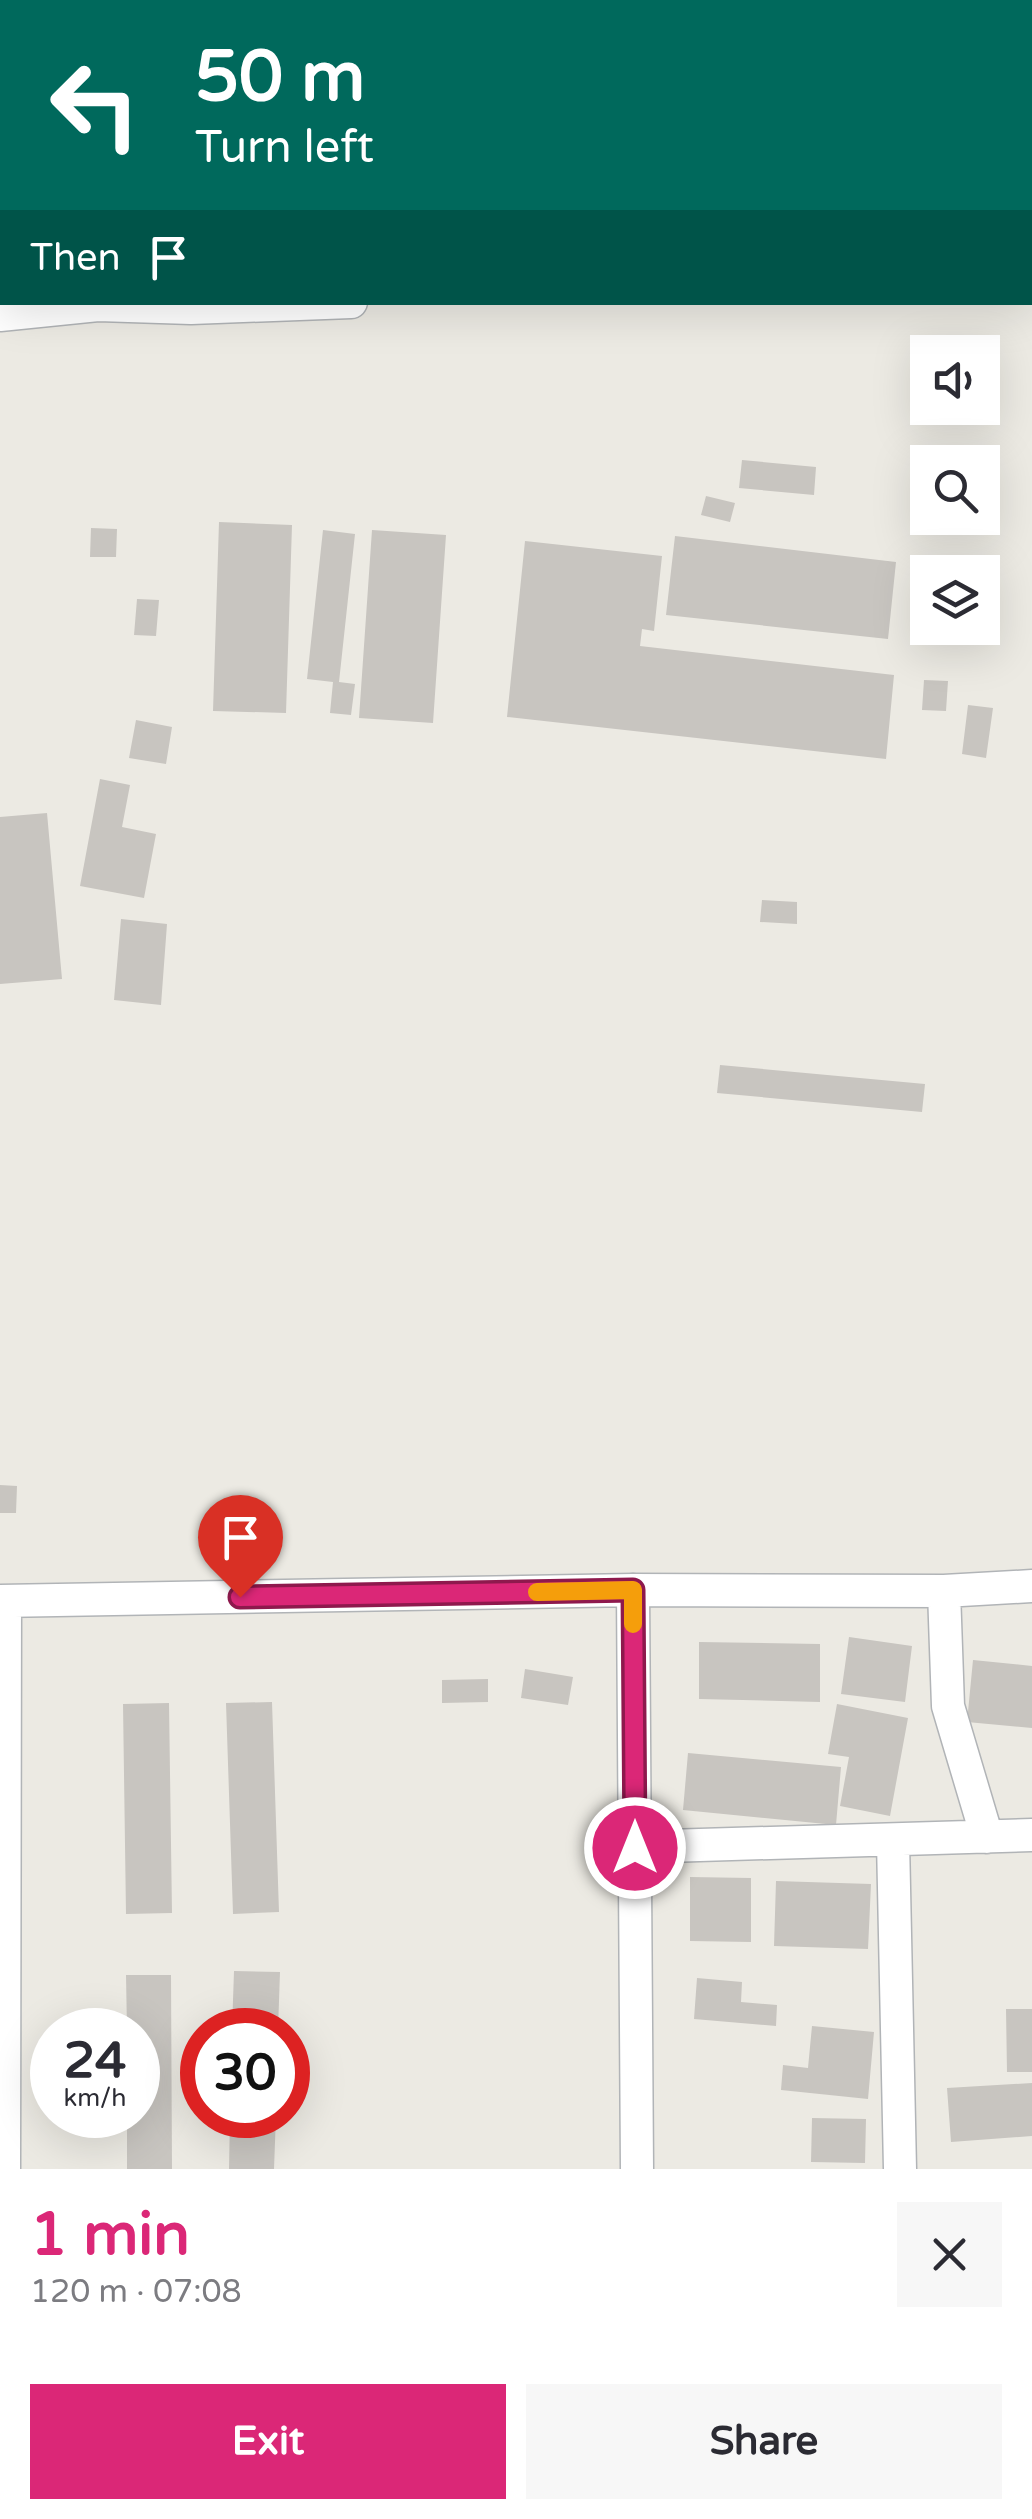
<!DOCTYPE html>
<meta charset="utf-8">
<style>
:root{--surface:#fff;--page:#f7f7f7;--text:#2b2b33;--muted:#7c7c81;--accent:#db2777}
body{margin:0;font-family:"Varela Round",sans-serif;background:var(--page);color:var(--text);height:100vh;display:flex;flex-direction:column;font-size:38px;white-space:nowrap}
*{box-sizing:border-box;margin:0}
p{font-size:32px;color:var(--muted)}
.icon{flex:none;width:55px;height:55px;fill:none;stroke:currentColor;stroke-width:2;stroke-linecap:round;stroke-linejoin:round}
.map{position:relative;height:2169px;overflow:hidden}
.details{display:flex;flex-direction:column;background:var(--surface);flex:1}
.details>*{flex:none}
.guide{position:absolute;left:0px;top:0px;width:1032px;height:305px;box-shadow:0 10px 40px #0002;background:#00695c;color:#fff;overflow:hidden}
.buttons{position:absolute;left:910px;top:335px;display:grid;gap:20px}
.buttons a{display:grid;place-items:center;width:90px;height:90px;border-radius:0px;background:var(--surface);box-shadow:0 10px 40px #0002;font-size:50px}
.speed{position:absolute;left:30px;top:2008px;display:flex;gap:20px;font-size:50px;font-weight:700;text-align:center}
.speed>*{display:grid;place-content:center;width:130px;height:130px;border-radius:50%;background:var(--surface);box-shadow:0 10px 40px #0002;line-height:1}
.speed small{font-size:25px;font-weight:400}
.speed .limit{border:15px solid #d22;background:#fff;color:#111}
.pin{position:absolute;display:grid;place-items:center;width:85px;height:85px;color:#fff;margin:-102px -42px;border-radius:50% 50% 50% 0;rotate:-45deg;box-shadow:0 0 10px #0007}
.pin .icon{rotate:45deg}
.me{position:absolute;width:110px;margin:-55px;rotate:0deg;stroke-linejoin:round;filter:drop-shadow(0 0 8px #0008)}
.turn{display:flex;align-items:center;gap:35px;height:210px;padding:0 30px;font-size:45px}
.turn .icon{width:130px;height:130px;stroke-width:2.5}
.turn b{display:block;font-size:70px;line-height:85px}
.then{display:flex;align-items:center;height:95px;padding:0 30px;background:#0003;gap:20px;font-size:38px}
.round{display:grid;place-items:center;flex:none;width:105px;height:105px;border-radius:0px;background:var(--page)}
.headline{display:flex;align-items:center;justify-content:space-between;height:170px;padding:0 30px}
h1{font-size:60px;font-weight:700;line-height:75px;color:var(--accent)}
.action{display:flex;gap:20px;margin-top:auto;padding:20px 30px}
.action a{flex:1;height:115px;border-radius:0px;background:var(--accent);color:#fff;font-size:40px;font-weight:700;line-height:115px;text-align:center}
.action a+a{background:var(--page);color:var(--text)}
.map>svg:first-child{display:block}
.building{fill:#c8c5c0}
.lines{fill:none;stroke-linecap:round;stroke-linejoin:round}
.minor-casing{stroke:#b1b4b7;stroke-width:35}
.minor{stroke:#fff;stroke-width:32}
.route-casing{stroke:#8e194d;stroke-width:25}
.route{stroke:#db2777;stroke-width:18}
.slow{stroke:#f59e0b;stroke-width:18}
</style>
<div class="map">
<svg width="1032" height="2169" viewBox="0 0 1032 2169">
<rect width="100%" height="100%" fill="#eceae3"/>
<path class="building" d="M 742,460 L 816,467 L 814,495 L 739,488 Z
M 706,496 L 735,503 L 730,522 L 701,515 Z
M 219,522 L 292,525 L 286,713 L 213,711 Z
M 91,528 L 117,529 L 116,557 L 90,557 Z
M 323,530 L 355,534 L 339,682 L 355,684 L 351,715 L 330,713 L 333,682 L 307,679 Z
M 372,530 L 446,535 L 433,723 L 359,718 Z
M 675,536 L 896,562 L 888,639 L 666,615 Z
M 525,541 L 662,556 L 654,631 L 642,629 L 640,646 L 894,675 L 886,759 L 507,717 Z
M 137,599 L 159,600 L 156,636 L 134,635 Z
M 924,680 L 948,681 L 946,711 L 922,710 Z
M 968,705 L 993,708 L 986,758 L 962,754 Z
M 136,720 L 172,727 L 166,764 L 129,758 Z
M 100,779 L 130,785 L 122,827 L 156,834 L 144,898 L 80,886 Z
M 47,813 L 62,979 L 0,984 L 0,817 Z
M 762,900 L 797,902 L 797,924 L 760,922 Z
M 121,919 L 167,924 L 161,1005 L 114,1000 Z
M 720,1065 L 925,1084 L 922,1112 L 717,1093 Z
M 0,1485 L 17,1486 L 16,1513 L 0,1513 Z
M 849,1637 L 912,1646 L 905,1702 L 841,1694 Z
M 699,1642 L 820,1644 L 820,1702 L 699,1699 Z
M 973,1660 L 1032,1666 L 1032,1728 L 967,1722 Z
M 525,1669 L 573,1677 L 568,1705 L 521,1698 Z
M 488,1679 L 488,1702 L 442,1703 L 442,1680 Z
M 272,1702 L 279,1912 L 233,1914 L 226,1703 Z
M 169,1703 L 172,1913 L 126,1914 L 123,1704 Z
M 837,1704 L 908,1718 L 890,1816 L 840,1806 L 849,1757 L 828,1754 Z
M 688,1753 L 841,1767 L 836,1825 L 683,1810 Z
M 690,1877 L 751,1878 L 751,1942 L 690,1941 Z
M 776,1881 L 871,1884 L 868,1949 L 774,1946 Z
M 234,1971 L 280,1972 L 278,2030 L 232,2030 Z
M 126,1975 L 171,1975 L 172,2169 L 127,2169 L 127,2115 L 138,2115 L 138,2030 L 127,2030 Z
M 697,1978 L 742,1982 L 741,2002 L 777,2005 L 776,2026 L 694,2019 Z
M 1006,2009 L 1032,2009 L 1032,2072 L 1007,2072 Z
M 812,2026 L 874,2032 L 868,2099 L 781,2090 L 783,2065 L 808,2068 Z
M 1032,2083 L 1032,2136 L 951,2142 L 947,2088 Z
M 230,2115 L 276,2115 L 274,2169 L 229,2169 Z
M 812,2118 L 866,2119 L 865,2163 L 811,2162 Z"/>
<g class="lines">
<defs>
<path id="minor" d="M 561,2 L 562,0
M 0,315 L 98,305 L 191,308 L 351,302
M 633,1590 L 637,2169
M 944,1591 L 948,1706 L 987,1837
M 0,1601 L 633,1590 L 944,1591 L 1032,1586
M 893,1841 L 900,2169
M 635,1847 L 1032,1835
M 4,2169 L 5,1601"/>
</defs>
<use href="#minor" class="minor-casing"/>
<use href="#minor" class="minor"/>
</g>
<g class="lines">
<defs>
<path id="route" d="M 240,1597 L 633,1590 L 635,1848"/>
</defs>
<use href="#route" class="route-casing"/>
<use href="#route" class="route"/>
<path class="slow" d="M 537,1592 L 633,1590 L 633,1624"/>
</g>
</svg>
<div class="buttons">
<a><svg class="icon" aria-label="sound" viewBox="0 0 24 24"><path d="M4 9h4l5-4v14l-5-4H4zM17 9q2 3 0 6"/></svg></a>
<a><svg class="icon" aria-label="search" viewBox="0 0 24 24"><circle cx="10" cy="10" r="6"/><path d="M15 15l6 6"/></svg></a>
<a><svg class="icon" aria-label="layers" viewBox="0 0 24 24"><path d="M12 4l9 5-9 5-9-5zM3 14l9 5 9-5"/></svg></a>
</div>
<div class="speed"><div>24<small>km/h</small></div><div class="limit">30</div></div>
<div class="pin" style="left:240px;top:1597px;background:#d93025"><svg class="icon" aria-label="arrive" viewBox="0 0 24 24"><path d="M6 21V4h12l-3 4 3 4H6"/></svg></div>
<svg class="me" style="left:635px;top:1848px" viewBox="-20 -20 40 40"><circle r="17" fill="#db2777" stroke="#fff" stroke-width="3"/><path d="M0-11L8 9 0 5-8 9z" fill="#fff"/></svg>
<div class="guide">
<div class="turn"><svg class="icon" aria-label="left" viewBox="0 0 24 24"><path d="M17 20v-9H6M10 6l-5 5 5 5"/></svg><div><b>50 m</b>Turn left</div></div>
<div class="then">Then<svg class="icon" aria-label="arrive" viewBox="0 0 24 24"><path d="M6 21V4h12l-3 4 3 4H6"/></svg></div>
</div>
</div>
<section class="details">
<div class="headline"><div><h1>1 min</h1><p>120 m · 07:08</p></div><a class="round"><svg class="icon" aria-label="close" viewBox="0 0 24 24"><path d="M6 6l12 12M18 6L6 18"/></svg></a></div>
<div class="action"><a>Exit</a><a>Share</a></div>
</section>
